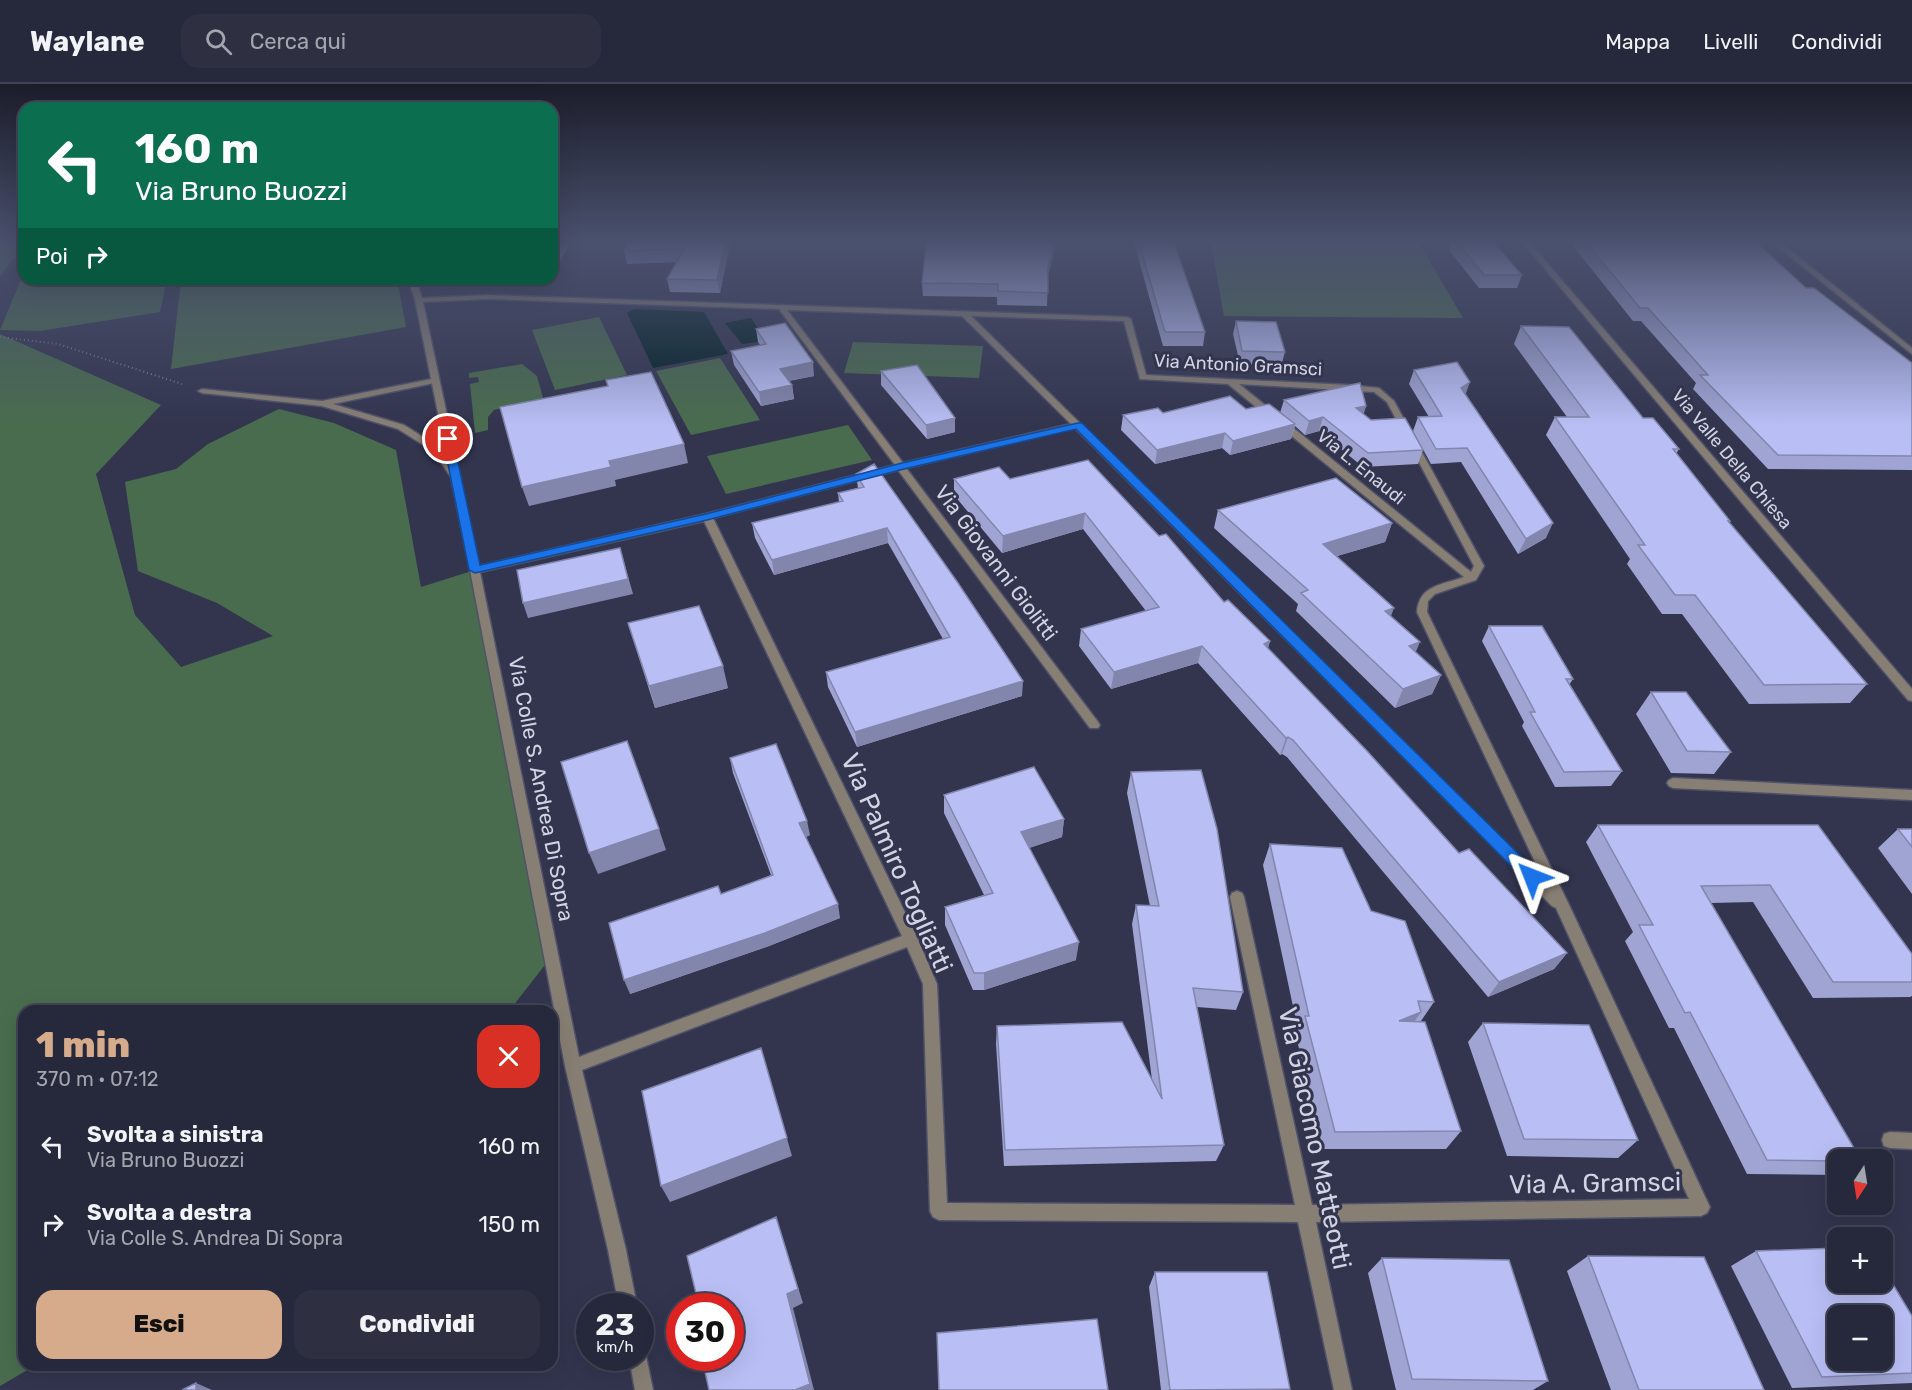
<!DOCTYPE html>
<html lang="it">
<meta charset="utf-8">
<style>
:root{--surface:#26283b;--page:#2e3042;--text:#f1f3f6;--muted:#a4a6af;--line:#424455;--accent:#d6ab8b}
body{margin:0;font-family:Rubik,sans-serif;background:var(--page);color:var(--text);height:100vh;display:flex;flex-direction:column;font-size:22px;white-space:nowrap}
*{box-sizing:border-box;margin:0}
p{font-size:20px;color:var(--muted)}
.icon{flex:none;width:33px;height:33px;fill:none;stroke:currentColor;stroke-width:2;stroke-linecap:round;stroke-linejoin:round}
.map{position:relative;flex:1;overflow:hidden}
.side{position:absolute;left:18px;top:921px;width:540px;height:366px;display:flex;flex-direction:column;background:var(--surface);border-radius:18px;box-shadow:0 6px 24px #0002,0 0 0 2px var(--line)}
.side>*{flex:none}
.guide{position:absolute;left:18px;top:18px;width:540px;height:183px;border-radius:18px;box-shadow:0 6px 24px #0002,0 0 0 2px var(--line);background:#0b6e4f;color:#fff;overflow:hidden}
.needle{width:39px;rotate:192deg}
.fabs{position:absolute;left:1827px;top:1065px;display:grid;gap:12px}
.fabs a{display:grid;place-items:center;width:66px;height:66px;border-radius:12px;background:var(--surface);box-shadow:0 6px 24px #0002,0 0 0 2px var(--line);font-size:30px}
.speed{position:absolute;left:576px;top:1209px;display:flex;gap:12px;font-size:30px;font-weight:700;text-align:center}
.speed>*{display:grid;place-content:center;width:78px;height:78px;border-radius:50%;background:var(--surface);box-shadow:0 6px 24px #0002,0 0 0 2px var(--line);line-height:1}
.speed small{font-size:15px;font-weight:400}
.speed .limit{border:9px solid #d22;background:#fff;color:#111}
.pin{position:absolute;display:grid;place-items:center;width:51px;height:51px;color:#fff;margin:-26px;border:3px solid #fff;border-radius:50%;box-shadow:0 2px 6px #0007}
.me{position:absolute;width:66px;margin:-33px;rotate:315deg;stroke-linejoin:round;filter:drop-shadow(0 0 4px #0008)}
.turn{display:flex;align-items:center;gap:21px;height:126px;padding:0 18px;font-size:27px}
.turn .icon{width:78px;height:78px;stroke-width:2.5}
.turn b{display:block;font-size:42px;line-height:51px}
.then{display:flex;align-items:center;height:57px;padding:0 18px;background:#0003;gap:12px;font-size:22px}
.round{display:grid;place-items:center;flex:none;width:63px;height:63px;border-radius:18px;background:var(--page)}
.headline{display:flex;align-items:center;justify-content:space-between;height:102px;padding:0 18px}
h1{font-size:36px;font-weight:800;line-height:45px;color:var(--accent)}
.action{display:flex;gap:12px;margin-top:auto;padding:12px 18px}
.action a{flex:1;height:69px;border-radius:18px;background:var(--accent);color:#111;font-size:24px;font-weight:800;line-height:69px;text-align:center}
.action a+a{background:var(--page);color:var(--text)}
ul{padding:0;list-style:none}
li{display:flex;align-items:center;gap:18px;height:78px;padding:0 18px}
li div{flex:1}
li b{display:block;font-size:22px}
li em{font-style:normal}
header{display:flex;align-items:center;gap:36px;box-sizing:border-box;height:84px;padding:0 30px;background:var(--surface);border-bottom:2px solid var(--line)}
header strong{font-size:28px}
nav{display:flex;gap:33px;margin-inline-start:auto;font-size:21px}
.search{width:420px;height:54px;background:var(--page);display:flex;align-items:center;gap:15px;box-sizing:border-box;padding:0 21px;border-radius:18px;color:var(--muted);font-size:22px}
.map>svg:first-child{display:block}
.green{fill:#496c4e}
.water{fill:#022227}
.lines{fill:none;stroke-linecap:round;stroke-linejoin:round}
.lane-casing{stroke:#50526a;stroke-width:3}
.street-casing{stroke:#50526a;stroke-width:3}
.path{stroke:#7a7c91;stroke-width:2;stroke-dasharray:1 3;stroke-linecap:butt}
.lane{fill:#887f74;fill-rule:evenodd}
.street{fill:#887f74;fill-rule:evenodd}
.wall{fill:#9fa4d3}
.shaded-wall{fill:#8286ac}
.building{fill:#b9bff5;stroke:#8286ac;stroke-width:1.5;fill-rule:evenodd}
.route{fill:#1a73e8;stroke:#114b97;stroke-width:1.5}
.labels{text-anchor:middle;stroke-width:6;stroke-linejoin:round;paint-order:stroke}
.far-street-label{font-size:18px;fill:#d2d4e4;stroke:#33354f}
.street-label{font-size:21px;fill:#d2d4e4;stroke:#33354f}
.near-street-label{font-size:26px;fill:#d2d4e4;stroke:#33354f}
</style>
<header>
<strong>Waylane</strong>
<div class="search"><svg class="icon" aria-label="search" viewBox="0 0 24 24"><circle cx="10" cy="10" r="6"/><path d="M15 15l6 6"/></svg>Cerca qui</div>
<nav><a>Mappa</a><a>Livelli</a><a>Condividi</a></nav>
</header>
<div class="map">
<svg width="1912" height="1306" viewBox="0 0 1912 1306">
<rect width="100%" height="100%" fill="#33354f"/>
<path class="green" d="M 0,159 L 24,160 L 0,193 Z
M 1211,159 L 1419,159 L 1463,234 L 1224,232 Z
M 24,188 L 24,195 L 167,195 L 160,228 L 40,247 L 0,246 Z
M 181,195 L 397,195 L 406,243 L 171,285 Z
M 599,233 L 627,291 L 555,306 L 532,246 Z
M 0,250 L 161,321 L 96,390 L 135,531 L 181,583 L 273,552 L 217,519 L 138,487 L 125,398 L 176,385 L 208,360 L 279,325 L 334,339 L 396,366 L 421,503 L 475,486 L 552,872 L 509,927 L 24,927 L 24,1281 L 36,1281 L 0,1302 Z
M 853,258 L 983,262 L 979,294 L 844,289 Z
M 720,274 L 760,336 L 691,351 L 656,287 Z
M 522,280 L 537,292 L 543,314 L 494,326 L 488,333 L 488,346 L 475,349 L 470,300 L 479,298 L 478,293 L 469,294 L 469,289 Z
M 848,341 L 872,376 L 726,410 L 707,372 Z"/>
<path class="water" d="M 634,225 L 704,228 L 728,270 L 653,284 L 627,229 Z
M 751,234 L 766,257 L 742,260 L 725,239 Z"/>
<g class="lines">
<defs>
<path id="lane" d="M 1773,159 L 1781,159 L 1912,264 L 1912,270 Z
M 436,294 L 439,294 L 439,298 L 333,320 L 404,341 L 439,363 L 461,394 L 456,397 L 453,396 L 433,367 L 398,345 L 322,322 L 202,309 L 198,307 L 202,305 L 322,317 Z"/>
<path id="street" d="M 1523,159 L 1530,159 L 1912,605 L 1912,617 L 1908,616 Z
M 408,195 L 416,195 L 422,214 L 488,211 L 1127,233 L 1131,235 L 1146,291 L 1350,301 L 1379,304 L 1394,317 L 1484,482 L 1476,496 L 1435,510 L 1428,517 L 1427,528 L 1571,825 L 1707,1117 L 1710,1123 L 1707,1129 L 1701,1132 L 1316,1138 L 1352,1306 L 1334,1306 L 1298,1138 L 939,1136 L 933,1133 L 930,1127 L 923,900 L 907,863 L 582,986 L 626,1166 L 637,1222 L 619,1222 L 608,1166 L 565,982 L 470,486 L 415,216 ZM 488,215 L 779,225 L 895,381 L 706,430 L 479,482 L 423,218 ZM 787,226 L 962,232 L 1071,340 L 903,379 ZM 971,232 L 1124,237 L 1140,295 L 1228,300 L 1464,493 C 1442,501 1419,501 1417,528 L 1543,795 ZM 1239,300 L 1374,308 L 1387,318 L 1474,482 L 1471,488 ZM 1075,344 L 1552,822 L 1556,824 L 1689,1115 L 1312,1121 L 1244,813 L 1242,809 L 1237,807 L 1232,809 L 1230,813 L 1295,1121 L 947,1119 L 937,900 L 916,851 L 713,434 L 898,386 L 1090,644 L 1098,644 L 1100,641 L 1098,638 L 906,384 ZM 704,437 L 902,852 L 579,973 L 480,488 Z
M 1673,694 L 1912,706 L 1912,716 L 1673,704 L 1669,702 L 1667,699 L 1669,696 Z
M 1890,1048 L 1912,1049 L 1912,1065 L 1890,1064 L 1884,1062 L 1882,1056 L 1884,1050 Z
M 640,1266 L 645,1267 L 653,1306 L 635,1306 L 629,1274 L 640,1274 Z"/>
</defs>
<use href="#lane" class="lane-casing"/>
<use href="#street" class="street-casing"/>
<path class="path" d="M 0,253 L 58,260 L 182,300"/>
<use href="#lane" class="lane"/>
<use href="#street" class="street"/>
</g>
<path class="wall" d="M 627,159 L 730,159 L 720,209 L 670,208 L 667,195 L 677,178 L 627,180 L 624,167 Z
M 926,159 L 1056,159 L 1048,192 L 1047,222 L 997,221 L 997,213 L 923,212 L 922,199 Z
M 1134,159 L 1174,159 L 1205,248 L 1203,262 L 1163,262 Z
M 1451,159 L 1494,159 L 1522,191 L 1517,204 L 1479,204 L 1449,166 Z
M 1575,159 L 1757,159 L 1806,204 L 1912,279 L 1912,386 L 1768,385 L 1693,305 L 1696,299 L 1641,237 L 1633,237 L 1573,162 Z
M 507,195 L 549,195 L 547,198 L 508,196 Z
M 1236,237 L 1285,268 L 1281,282 L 1240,280 L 1233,250 Z
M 1521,242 L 1643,334 L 1679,365 L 1676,370 L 1730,437 L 1729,439 L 1867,600 L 1850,619 L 1749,620 L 1682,530 L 1662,530 L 1627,480 L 1630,475 L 1546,351 L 1555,333 L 1567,333 L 1514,260 Z
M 756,245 L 814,292 L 789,297 L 792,301 L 794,315 L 761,322 L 734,281 L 731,267 L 760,261 L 758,258 Z
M 1414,286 L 1465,310 L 1546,454 L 1518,470 L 1461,378 L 1431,380 L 1413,347 L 1418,333 L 1429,333 L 1409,300 Z
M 881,287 L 955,334 L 955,348 L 927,355 L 881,301 Z
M 1284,316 L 1366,322 L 1363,330 L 1371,336 L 1423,366 L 1418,380 L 1363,383 L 1319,347 L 1305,351 L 1295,342 L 1291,355 L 1230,371 L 1222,364 L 1155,380 L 1121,346 L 1123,331 L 1163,329 L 1246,325 L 1280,329 Z
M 856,390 L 1022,612 L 857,663 L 828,603 L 826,588 L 943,555 L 888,459 L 774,491 L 755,454 L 752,439 L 839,418 L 838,409 L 858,404 Z
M 954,395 L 1010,395 L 1159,452 L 1224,518 L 1270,557 L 1268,564 L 1459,769 L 1567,869 L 1554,885 L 1488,913 L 1287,673 L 1282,670 L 1280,671 L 1198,579 L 1111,605 L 1079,562 L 1081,545 L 1146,527 L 1083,445 L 1002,469 L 954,411 Z
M 1218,426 L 1392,439 L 1385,458 L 1337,472 L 1391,532 L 1416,569 L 1441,591 L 1432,610 L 1395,624 L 1296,527 L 1298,520 L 1214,444 Z
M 628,539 L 728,604 L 655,624 Z
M 1489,542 L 1573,595 L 1569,601 L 1622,687 L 1611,702 L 1555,703 L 1522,642 L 1524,638 L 1482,557 Z
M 1651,608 L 1731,668 L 1714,690 L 1671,689 L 1636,630 Z
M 730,674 L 810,751 L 806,753 L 840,834 L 769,862 L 630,910 L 721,810 L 771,791 L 733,689 Z
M 1131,688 L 1243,908 L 1236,926 L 1197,923 L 1224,1061 L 1216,1077 L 1004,1082 L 996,960 L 997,942 L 1152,996 L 1132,840 L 1136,821 L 1150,822 L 1127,709 Z
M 944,711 L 1064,735 L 1062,753 L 1029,764 L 1076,876 L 984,906 L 973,906 L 945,841 L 945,823 L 984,811 L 944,729 Z
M 1598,741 L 1818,741 L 1912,870 L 1912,912 L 1910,913 L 1813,914 L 1753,818 L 1711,819 L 1838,1076 L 1838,1091 L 1747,1090 L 1674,944 L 1669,944 L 1625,857 L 1633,848 L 1586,758 Z
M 1898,745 L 1912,745 L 1912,810 L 1878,764 Z
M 1270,760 L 1371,827 L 1434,918 L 1421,937 L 1415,937 L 1461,1047 L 1446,1065 L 1323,1065 L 1296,952 L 1298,946 L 1263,781 Z
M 1483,939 L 1638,1056 L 1618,1074 L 1507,1072 L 1468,958 Z
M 1756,1167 L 1912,1232 L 1912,1299 L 1792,1304 L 1731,1182 Z
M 1588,1172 L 1764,1306 L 1611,1306 L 1567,1187 Z
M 1382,1174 L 1548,1297 L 1533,1306 L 1396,1306 L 1368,1189 Z
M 1155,1188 L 1290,1305 L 1161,1306 L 1149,1203 Z"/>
<path class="shaded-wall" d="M 560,159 L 571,159 L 552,190 L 552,172 Z
M 725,159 L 730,159 L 720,209 L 717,196 Z
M 1054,159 L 1056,159 L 1047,196 L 1048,183 Z
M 813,278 L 814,292 L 782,298 L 780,285 Z
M 1470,298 L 1465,312 L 1461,304 Z
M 792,301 L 794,315 L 761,322 L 759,308 Z
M 1366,322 L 1362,336 L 1356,324 Z
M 1323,333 L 1319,347 L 1305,351 L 1309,337 Z
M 955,334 L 955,348 L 927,355 L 926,341 Z
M 1295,340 L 1291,355 L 1230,371 L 1233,357 Z
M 1225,349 L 1222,364 L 1155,380 L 1157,366 Z
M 684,360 L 688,379 L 615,396 L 616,402 L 529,422 L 522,403 L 609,377 Z
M 1085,429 L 1083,445 L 1002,469 L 1003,452 Z
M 1392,439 L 1385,458 L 1317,478 L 1323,460 Z
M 1553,439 L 1546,454 L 1518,470 L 1526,455 Z
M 887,444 L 888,459 L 774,491 L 772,476 Z
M 620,464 L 633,510 L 528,534 L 523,519 Z
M 1394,524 L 1387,543 L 1385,527 Z
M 1270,557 L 1265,574 L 1264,560 Z
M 1420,558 L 1412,577 L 1409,562 Z
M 1202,562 L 1198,579 L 1111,605 L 1114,588 Z
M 723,582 L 728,604 L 655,624 L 649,602 Z
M 1441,591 L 1432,610 L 1395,624 L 1403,605 Z
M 1023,597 L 1022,612 L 857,663 L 855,648 Z
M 1288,653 L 1282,670 L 1280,671 L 1286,654 Z
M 1064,735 L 1062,753 L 1020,767 L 1021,748 Z
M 807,737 L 810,751 L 802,754 L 799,739 Z
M 659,745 L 666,766 L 598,790 L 589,769 Z
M 838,820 L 840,834 L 769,862 L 630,910 L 624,896 Z
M 1079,858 L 1076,876 L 984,906 L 984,889 Z
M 1567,869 L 1554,885 L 1488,913 L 1499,898 Z
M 1421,928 L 1408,947 L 1399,937 Z
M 761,964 L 792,1072 L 670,1118 L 661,1102 Z
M 776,1133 L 803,1219 L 793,1224 L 814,1306 L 795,1306 L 787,1210 Z
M 196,1299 L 212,1306 L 196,1306 Z"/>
<path class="building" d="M 552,159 L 560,159 L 552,172 Z
M 627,159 L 725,159 L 717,196 L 667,195 L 684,165 L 624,167 Z
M 926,159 L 1054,159 L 1048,183 L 1048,209 L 998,207 L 998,200 L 922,199 Z
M 1139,159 L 1174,159 L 1205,248 L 1165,248 Z
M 1458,159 L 1494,159 L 1522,191 L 1484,191 Z
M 1587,159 L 1757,159 L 1806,204 L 1814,204 L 1912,279 L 1912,372 L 1778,371 L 1700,291 L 1708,291 L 1648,224 L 1640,224 Z
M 1236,237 L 1276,238 L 1285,268 L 1242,267 Z
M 785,239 L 813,278 L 780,285 L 792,301 L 759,308 L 731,267 L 766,260 L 756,245 Z
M 1521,242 L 1569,243 L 1643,334 L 1653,334 L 1679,365 L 1673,365 L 1730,437 L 1728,437 L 1867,600 L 1764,601 L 1695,511 L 1675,511 L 1638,461 L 1645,461 L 1555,333 L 1589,333 Z
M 1457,278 L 1470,298 L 1461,304 L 1553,439 L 1526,455 L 1467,364 L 1436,365 L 1418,333 L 1442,332 L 1414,286 Z
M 917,281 L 955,334 L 926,341 L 881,287 Z
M 651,288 L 684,360 L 609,377 L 611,383 L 522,403 L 500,323 L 608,302 L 606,296 Z
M 1360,299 L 1366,322 L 1356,324 L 1371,336 L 1405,334 L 1423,366 L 1368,369 L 1323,333 L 1309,337 L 1284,316 Z
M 1230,312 L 1246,325 L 1269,320 L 1295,340 L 1233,357 L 1225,349 L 1157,366 L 1123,331 L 1158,324 L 1163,329 Z
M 1088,376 L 1159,452 L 1166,450 L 1224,518 L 1228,516 L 1270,557 L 1264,560 L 1368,668 L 1459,769 L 1469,765 L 1567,869 L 1499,898 L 1293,656 L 1288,653 L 1286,654 L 1202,562 L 1114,588 L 1081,545 L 1159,523 L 1085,429 L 1003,452 L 954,395 L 999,383 L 1010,395 Z
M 874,380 L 958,499 L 1023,597 L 855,648 L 826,588 L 950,553 L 887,444 L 772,476 L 752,439 L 843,417 L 838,409 L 864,403 L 856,390 Z
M 1336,394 L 1392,439 L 1323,460 L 1394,524 L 1385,527 L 1420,558 L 1409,562 L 1441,591 L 1403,605 L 1301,509 L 1308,506 L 1218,426 Z
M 620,464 L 628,495 L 523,519 L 517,486 Z
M 699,522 L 723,582 L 649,602 L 628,539 Z
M 1489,542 L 1542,542 L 1573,595 L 1566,595 L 1622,687 L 1564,688 L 1530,628 L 1535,628 Z
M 1651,608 L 1686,608 L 1731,668 L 1687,667 Z
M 627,657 L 659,745 L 589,769 L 561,678 Z
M 776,660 L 807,737 L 799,739 L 838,820 L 765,849 L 624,896 L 609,839 L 718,802 L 721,810 L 773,791 L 730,674 Z
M 1034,683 L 1064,735 L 1021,748 L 1079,858 L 984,889 L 974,889 L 945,823 L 993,809 L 944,711 Z
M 1201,686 L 1217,745 L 1243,908 L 1193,904 L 1224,1061 L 1005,1066 L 997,942 L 1122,938 L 1162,1015 L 1136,821 L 1159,822 L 1131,688 Z
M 1598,741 L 1818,741 L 1912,870 L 1912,898 L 1833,898 L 1770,801 L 1701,802 L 1861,1076 L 1838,1076 L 1838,1077 L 1767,1076 L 1690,928 L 1685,929 L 1639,841 L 1653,841 Z
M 1898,745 L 1912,745 L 1912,763 Z
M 1270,760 L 1342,764 L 1371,827 L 1405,837 L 1434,918 L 1418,917 L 1421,928 L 1399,937 L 1425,938 L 1461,1047 L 1335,1048 L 1305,932 L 1309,932 Z
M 1483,939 L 1589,941 L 1638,1056 L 1524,1055 Z
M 761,964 L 787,1054 L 661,1102 L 642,1007 Z
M 776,1133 L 798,1205 L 787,1210 L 810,1300 L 795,1306 L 709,1306 L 702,1274 L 730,1274 L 730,1222 L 699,1222 L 687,1172 Z
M 1838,1164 L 1838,1198 L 1882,1198 L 1882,1182 L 1912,1232 L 1912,1289 L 1822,1293 L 1756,1167 ZM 1838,1232 L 1882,1232 L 1882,1276 L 1838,1276 Z
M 1588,1172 L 1704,1173 L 1764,1306 L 1639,1306 Z
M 1382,1174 L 1509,1176 L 1548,1297 L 1412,1295 Z
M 1155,1188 L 1267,1188 L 1290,1305 L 1170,1306 Z
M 1097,1235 L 1108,1306 L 939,1306 L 937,1249 Z
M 196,1299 L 196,1306 L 182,1306 Z"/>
<linearGradient id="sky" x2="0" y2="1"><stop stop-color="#1c1d2b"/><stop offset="0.46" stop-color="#4a516e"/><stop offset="1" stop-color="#4a516e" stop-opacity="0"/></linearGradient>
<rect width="1912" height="342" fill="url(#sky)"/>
<path class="route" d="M 1078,339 L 1082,339 L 1537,788 L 1539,793 L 1537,797 L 1532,799 L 1526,797 L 1076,345 L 904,385 L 707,436 L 475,489 L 469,486 L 443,355 L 448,352 L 453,355 L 480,481 L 706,430 L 902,379 Z"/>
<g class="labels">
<g class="far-street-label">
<text transform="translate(1238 281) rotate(3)" y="6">Via Antonio Gramsci</text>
<text transform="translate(1732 375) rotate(50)" y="6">Via Valle Della Chiesa</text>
<text transform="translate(1361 383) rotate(39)" y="6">Via L. Enaudi</text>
</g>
<g class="street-label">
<text transform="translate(996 479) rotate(53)" y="7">Via Giovanni Giolitti</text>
<text transform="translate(541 705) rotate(79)" y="7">Via Colle S. Andrea Di Sopra</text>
</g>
<g class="near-street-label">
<text transform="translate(897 779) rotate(66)" y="9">Via Palmiro Togliatti</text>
<text transform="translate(1315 1054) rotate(78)" y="9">Via Giacomo Matteotti</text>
<text transform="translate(1595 1099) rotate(-1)" y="9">Via A. Gramsci</text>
</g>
</g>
</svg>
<div class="fabs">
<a><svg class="needle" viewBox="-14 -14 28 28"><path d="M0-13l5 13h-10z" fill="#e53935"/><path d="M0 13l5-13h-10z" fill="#a4a6af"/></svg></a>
<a>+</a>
<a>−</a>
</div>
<div class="speed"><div>23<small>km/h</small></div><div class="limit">30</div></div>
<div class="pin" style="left:448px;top:355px;background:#d93025"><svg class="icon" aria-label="arrive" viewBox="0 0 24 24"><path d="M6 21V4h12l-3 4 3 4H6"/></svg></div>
<svg class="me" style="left:1532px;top:793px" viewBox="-20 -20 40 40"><path d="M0-17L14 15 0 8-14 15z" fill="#1a73e8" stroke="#fff" stroke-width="4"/></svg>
<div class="guide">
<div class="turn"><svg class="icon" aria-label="left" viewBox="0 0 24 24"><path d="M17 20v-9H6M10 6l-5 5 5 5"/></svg><div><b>160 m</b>Via Bruno Buozzi</div></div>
<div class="then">Poi<svg class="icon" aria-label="right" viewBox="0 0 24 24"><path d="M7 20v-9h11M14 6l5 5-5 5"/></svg></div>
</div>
<section class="side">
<div class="headline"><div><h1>1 min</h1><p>370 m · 07:12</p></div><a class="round" style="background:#d93025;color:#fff"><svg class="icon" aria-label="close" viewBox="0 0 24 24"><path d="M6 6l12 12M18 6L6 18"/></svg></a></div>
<ul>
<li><svg class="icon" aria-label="left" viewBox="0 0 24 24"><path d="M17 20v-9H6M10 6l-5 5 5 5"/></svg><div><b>Svolta a sinistra</b><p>Via Bruno Buozzi</p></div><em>160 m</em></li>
<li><svg class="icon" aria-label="right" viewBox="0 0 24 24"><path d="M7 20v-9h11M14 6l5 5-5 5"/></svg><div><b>Svolta a destra</b><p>Via Colle S. Andrea Di Sopra</p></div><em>150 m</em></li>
</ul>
<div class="action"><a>Esci</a><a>Condividi</a></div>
</section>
</div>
